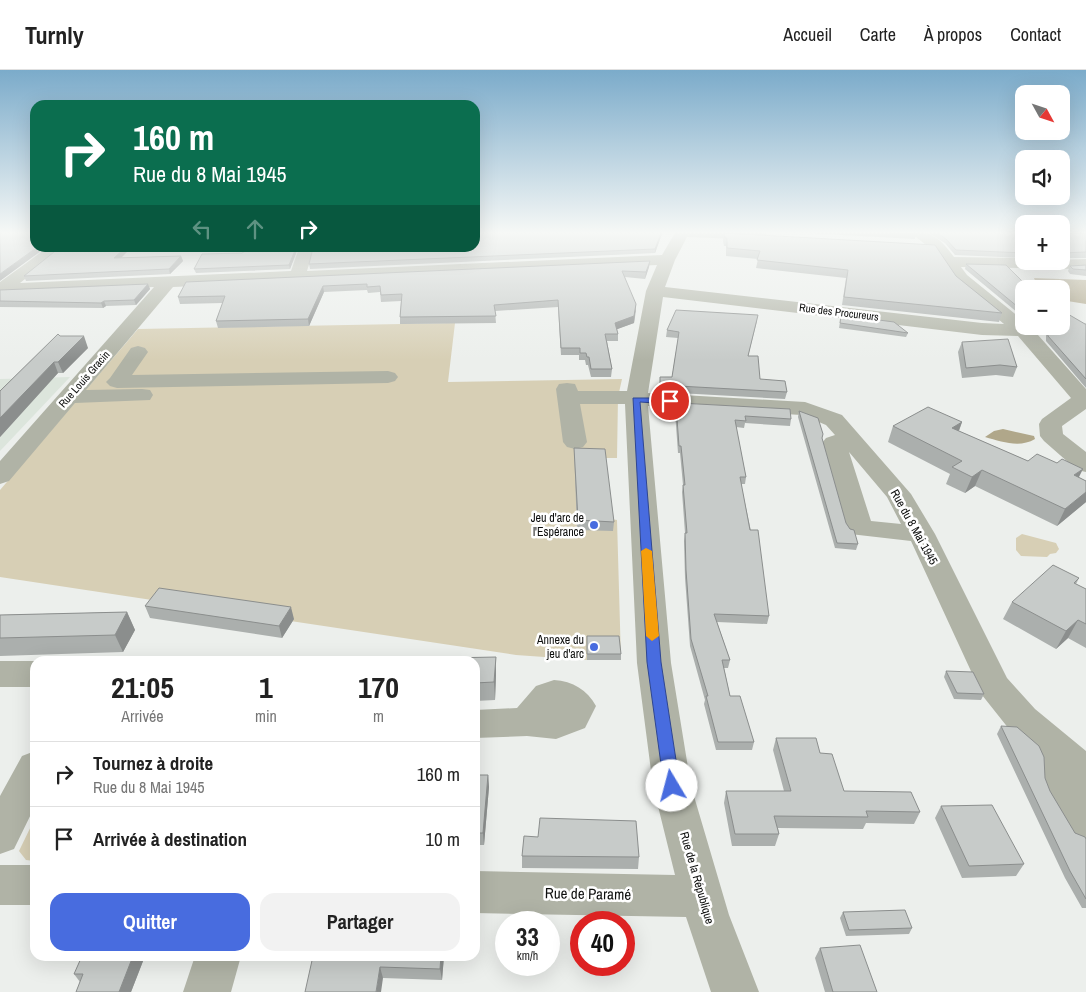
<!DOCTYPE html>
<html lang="fr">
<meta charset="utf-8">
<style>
:root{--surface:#fff;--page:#f2f2f2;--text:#222;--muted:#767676;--line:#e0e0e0;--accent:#486cdf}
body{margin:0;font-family:"Archivo Narrow",sans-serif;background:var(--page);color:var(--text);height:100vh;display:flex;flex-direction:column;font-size:19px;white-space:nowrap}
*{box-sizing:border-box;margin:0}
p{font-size:16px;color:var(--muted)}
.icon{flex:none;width:28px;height:28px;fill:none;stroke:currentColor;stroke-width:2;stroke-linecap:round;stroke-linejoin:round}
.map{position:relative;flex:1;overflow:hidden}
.panel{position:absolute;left:30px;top:586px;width:450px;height:305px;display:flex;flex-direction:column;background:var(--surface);border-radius:15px;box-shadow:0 5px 20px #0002}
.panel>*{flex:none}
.top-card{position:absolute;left:30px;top:30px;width:450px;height:152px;border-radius:15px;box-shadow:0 5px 20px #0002;background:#0b6e4f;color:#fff;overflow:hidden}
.needle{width:32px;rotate:130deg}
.buttons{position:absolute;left:1015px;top:15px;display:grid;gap:10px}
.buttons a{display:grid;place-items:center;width:55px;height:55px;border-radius:10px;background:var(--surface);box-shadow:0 5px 20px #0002;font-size:25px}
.speed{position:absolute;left:495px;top:841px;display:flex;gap:10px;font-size:25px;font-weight:700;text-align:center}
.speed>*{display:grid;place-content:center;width:65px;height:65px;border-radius:50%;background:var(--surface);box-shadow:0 5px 20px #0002;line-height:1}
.speed small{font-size:12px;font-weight:400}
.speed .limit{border:8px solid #d22;background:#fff;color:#111}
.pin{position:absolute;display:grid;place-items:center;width:42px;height:42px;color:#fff;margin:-21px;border:2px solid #fff;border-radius:50%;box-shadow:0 1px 5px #0007}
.me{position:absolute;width:55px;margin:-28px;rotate:352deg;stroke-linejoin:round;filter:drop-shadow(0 0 4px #0008)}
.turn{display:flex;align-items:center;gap:18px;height:105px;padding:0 20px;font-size:22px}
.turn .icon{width:65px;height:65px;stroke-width:2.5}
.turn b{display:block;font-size:35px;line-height:42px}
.lanes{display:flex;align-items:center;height:48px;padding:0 20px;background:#0003;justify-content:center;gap:25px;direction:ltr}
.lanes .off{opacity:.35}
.eta{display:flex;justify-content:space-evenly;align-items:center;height:85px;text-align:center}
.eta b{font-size:30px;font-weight:800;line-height:35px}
.button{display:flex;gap:10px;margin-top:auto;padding:10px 20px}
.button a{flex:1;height:58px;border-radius:15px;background:var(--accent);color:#fff;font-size:20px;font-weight:800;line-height:58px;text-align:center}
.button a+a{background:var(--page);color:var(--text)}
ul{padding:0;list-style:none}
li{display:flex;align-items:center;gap:15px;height:65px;padding:0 20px;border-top:1px solid var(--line)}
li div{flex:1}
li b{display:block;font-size:19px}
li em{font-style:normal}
header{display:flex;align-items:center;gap:30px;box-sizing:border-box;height:70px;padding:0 25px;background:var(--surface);border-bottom:1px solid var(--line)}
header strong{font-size:24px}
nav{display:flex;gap:28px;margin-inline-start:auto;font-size:18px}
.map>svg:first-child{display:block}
.built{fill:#dce5dc}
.green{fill:#d7cfb5}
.forest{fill:#b0a78a}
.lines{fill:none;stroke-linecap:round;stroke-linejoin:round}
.minor{fill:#b0b3a6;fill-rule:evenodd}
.wall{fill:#abafad}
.shaded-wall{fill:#8b8e8d}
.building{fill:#c7cbc9;stroke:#8b8e8d}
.route{fill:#486cdf;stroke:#2f4691}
.slow{fill:#f59e0b}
.poi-dot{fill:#486cdf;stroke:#fff;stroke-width:2}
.labels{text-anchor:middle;stroke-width:5;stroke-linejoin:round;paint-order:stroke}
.far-street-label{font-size:11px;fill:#0d0e0d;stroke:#fff}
.poi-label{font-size:12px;fill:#0d0e0d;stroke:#fff;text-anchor:end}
.street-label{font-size:12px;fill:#0d0e0d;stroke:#fff}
.near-street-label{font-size:15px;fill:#0d0e0d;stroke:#fff}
</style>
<header>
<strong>Turnly</strong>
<nav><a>Accueil</a><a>Carte</a><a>À propos</a><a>Contact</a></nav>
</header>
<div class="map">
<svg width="1086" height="922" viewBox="0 0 1086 922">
<rect width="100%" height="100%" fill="#ecefec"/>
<path class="built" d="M 70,307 L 0,381 L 0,309 Z"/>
<path class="green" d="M 455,253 L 448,312 L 622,309 L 618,327 L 617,388 L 605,388 L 611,449 L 617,450 L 621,590 L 587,590 L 516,585 L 0,507 L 0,420 L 138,259 Z
M 1022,464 L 1056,473 L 1059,479 L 1056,483 L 1050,484 L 1047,487 L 1021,486 L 1016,480 L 1016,468 Z
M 35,748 L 35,791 L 26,790 L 19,781 Z"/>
<path class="forest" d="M 1034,208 L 1086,210 L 1086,234 L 1061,230 L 1061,219 L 1038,219 Z
M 1003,359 L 1034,366 L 1035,369 C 1020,378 1002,372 985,367 L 994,361 Z"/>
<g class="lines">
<path class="minor" d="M 676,161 L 757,161 L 766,163 L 768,166 L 761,170 L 687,167 L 675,190 L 665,217 L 982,253 L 1004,254 L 955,213 L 934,181 L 908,161 C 932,161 940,168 954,187 L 1024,188 L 1024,191 L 1086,189 L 1086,199 L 961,197 L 967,205 L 1024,251 L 1024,256 L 1030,256 L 1086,319 L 1086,339 L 1062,356 L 1063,364 L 1086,382 L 1086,402 L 1077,400 L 1044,371 L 1040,366 L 1039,354 L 1042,349 L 1071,328 L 1018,266 L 982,265 L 663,227 L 648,323 L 805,332 L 842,345 L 911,424 L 935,464 L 1007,608 L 1035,639 L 1086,681 L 1086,774 L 1072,769 L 1047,727 L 1042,715 L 1042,687 L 1009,659 L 982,625 L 911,471 L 850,464 L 846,458 L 822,373 L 826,368 L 835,365 L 826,355 L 802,345 L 648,336 L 671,593 L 691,716 L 729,845 L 759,922 L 711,922 L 686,847 L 475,843 L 475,801 L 675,805 L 653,716 L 637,593 L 625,334 L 580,334 L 587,372 L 583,377 L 575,379 L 567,377 L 563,372 L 556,319 L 559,314 L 567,313 L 575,314 L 578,321 L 627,321 L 646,221 L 657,195 L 173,217 L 86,320 L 142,319 L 150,320 L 153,325 L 150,330 L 75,333 L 9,411 L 0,414 L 0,391 L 154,217 L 0,224 L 0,212 L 47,178 L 64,178 L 20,213 L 291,201 L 299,178 L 314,178 L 307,201 L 662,185 ZM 849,382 L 887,427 L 901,454 L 871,451 Z
M 138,276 L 145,278 L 148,282 L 132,305 L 388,301 L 395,303 L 398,307 L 395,311 L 388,313 L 117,318 L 110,316 L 106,312 L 110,308 L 131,278 Z
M 0,591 L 35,591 L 35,617 L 0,617 Z
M 554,610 C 573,611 587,620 596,636 L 585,658 L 556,669 L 527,666 L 475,668 L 475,640 L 517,638 L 536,616 Z
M 35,681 L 35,736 L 14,779 L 0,784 L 0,726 L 22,686 Z
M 0,795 L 35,795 L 35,835 L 0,835 Z
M 195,886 L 241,886 L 231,922 L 183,922 Z"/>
</g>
<path class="wall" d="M 475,161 L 663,161 L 655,183 L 310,199 L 309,194 Z
M 766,161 L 921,161 L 916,163 L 915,169 Z
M 925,161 L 1024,161 L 1024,188 L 955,185 L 945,173 Z
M 724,163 L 956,206 L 1002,243 L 999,252 L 842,235 L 846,208 L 756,198 L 758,189 L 726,186 L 726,176 L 724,176 L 723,171 Z
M 1086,163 L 1086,188 L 1061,188 L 1061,164 Z
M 298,178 L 290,199 L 196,203 L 194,199 L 242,183 Z
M 181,186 L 183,191 L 170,204 L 26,211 L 24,206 L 121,188 Z
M 650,191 L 649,197 L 645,209 L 625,207 L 636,241 L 634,253 L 617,259 L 618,264 L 618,271 L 607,271 L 612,299 L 611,307 L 591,307 L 588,295 L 586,295 L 585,290 L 579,290 L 579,285 L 561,285 L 558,237 L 495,241 L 496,253 L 405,254 L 400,254 L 400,247 L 401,231 L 381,232 L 380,222 L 368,223 L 367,220 L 324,222 L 309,256 L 218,258 L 216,251 L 223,233 L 180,234 L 178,227 Z
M 966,194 L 1024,219 L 1024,248 L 965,199 Z
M 1086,195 L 1086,206 L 1070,204 L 1068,201 L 1070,196 Z
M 148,214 L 150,219 L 136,235 L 106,236 L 103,238 L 0,237 L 0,220 Z
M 841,245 L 908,263 L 906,267 L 839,258 Z
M 757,251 L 748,286 L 760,309 L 787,322 L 785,329 L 660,322 L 660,307 L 672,307 L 678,268 L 666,267 L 667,260 Z
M 1086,254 L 1086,318 L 1046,271 L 1046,264 L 1039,263 L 1033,256 L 1061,256 Z
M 60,266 L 88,278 L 63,303 L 58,303 L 0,367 L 0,321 Z
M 962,272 L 1017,297 L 1013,307 L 996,305 L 962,308 L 958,282 Z
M 661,332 L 791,349 L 790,356 L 745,353 L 744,358 L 736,357 L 746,407 L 745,414 L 741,414 L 769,546 L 767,554 L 717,552 L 730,590 L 728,598 L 724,598 L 730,626 L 754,672 L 752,680 L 716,680 L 704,634 L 705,630 L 690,576 L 685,508 L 684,471 L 685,463 L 682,422 L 683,415 L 680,383 L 678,383 L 675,342 L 660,341 Z
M 799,341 L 822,370 L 846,453 L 858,474 L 856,480 L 835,478 L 798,347 Z
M 962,352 L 959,361 L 1028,391 L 1079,407 L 1086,411 L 1086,432 L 1057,456 L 975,416 L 965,423 L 946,414 L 950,404 L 888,372 L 893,356 Z
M 574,378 L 614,452 L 613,461 L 577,460 Z
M 1079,508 L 1076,514 L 1086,519 L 1086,578 L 1068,568 L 1056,579 L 1003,549 L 1012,532 Z
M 145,536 L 294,549 L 282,568 L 150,548 Z
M 127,542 L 135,560 L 123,582 L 0,586 L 0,545 Z
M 587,566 L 621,584 L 621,590 L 587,590 Z
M 496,587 L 496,605 L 495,630 L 475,631 L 475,591 Z
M 946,601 L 984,624 L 981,630 L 954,629 L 944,607 Z
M 1001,656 L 1045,708 L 1050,721 L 1075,763 L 1086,769 L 1086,838 L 1082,838 L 1065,808 L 997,664 Z
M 776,668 L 820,683 L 844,721 L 920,742 L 914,754 L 866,753 L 863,759 L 778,758 L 779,764 L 775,776 L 732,776 L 724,733 L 726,721 L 784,721 L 773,680 Z
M 475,705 L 488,705 L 489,717 L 484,775 L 475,775 Z
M 941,736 L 1024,794 L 1016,806 L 962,808 L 935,748 Z
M 522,786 L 639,787 L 638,799 L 522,798 Z
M 843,842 L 912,858 L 909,864 L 846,866 L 840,848 Z
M 820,878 L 877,922 L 825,922 L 815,888 Z
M 145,886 L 131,922 L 76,922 L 80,912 L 74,904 Z
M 313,886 L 444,886 L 442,910 L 383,908 Z"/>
<path class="shaded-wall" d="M 662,161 L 663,161 L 655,183 L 655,179 Z
M 36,178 L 45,178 L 0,211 L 0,204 Z
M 125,178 L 131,178 L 116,193 L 114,188 Z
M 296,178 L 298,178 L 290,199 L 289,195 Z
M 181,186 L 183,191 L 170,204 L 169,199 Z
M 650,191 L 649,197 L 645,209 L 646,202 Z
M 148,214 L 150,219 L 136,235 L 134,230 Z
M 323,216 L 324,222 L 309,256 L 308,249 Z
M 104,231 L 106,236 L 103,238 L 101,233 Z
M 636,234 L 634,253 L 615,260 L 615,253 Z
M 84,266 L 88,278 L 63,303 L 58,292 Z
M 54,292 L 58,303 L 0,367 L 0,348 Z
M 962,352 L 956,368 L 952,358 Z
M 1083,399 L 1075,415 L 1074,405 Z
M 982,400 L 975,416 L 965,423 L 972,407 Z
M 1086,422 L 1086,432 L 1057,456 L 1065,439 Z
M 291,537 L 294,549 L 282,568 L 279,556 Z
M 127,542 L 135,560 L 123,582 L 115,565 Z
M 1078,550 L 1068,568 L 1056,579 L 1066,561 Z
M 496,587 L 496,605 L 495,630 L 494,612 Z
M 488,705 L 489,717 L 484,775 L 483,763 Z
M 133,886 L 145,886 L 131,922 L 119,922 Z
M 441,886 L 444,886 L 442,910 L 440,899 Z
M 380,897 L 383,908 L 381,922 L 376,922 Z"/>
<path class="building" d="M 0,161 L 35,161 L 35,178 L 36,178 L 0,204 Z
M 475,161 L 662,161 L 655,179 L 309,194 L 313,178 L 475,178 Z
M 860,161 L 916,161 L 916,164 Z
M 934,161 L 1024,161 L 1024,183 L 956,180 L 946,169 Z
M 724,163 L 935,175 L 956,206 L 1002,243 L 844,227 L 848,200 L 757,190 L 760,181 L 727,178 L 727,168 L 725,168 Z
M 1086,163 L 1086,182 L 1061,183 L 1061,164 Z
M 59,178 L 125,178 L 114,188 L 181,186 L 169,199 L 24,206 Z
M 248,178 L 296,178 L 289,195 L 194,199 L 202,184 L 242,183 L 247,180 Z
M 650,191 L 646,202 L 622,201 L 636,234 L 634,246 L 615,253 L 618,264 L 605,264 L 612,299 L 591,299 L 589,287 L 587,287 L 586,283 L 580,283 L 580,278 L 561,278 L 558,230 L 494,235 L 496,246 L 404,247 L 400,247 L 402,224 L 381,225 L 380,216 L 367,217 L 367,214 L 323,216 L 308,249 L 216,251 L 225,226 L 178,227 L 186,212 Z
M 966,194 L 1006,195 L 1030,219 L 1024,219 L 1024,242 Z
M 1086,195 L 1086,200 L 1073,199 L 1070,196 Z
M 148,214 L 134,230 L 104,231 L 101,233 L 0,231 L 0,220 Z
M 676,240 L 758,245 L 748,286 L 758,286 L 760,309 L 785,311 L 787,322 L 660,315 L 660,307 L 672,307 L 679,262 L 667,260 Z
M 1061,240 L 1085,254 L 1086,254 L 1086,309 L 1048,266 L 1048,259 L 1041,258 L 1039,256 L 1061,256 Z
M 841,245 L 894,252 L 908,263 L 840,253 Z
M 58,264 L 60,266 L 84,266 L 58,292 L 54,292 L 0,348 L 0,321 Z
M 1008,269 L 1017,297 L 1000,295 L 966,298 L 962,272 Z
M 661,332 L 790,339 L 791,349 L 745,346 L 746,351 L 735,350 L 746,407 L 740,407 L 750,460 L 758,460 L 769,546 L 714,544 L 730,590 L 722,590 L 730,626 L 740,626 L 754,672 L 718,672 L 706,626 L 708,626 L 691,569 L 686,500 L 685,463 L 687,463 L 683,415 L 685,415 L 681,376 L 679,376 L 676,335 L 661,335 Z
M 928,337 L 962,352 L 952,358 L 1028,391 L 1037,384 L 1057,393 L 1062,389 L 1083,399 L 1074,405 L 1086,411 L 1086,422 L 1065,439 L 982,400 L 972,407 L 952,397 L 962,391 L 893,356 Z
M 799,341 L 818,348 L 823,364 L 822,368 L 846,453 L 850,459 L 854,460 L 858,474 L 837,473 Z
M 574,378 L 605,379 L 614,452 L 578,450 Z
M 1053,495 L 1079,508 L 1074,513 L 1086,519 L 1086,554 L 1078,550 L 1066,561 L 1012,532 Z
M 159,518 L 291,537 L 279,556 L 145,536 Z
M 127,542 L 115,565 L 0,568 L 0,545 Z
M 587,566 L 619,566 L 621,584 L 587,584 Z
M 496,587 L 494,612 L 475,613 L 475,591 L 309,591 Z
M 946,601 L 973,602 L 984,624 L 957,623 Z
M 1001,656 L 1017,657 L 1039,676 L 1044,687 L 1045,708 L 1050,721 L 1075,763 L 1085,767 L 1086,769 L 1086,829 L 1070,801 Z
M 776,668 L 816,668 L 820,683 L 832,684 L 844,721 L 911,722 L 920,742 L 866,741 L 868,747 L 774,746 L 779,764 L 735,764 L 726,721 L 791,721 Z
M 475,705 L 488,705 L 483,763 L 475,763 Z
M 992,735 L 1024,794 L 969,796 L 941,736 Z
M 540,748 L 636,751 L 639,787 L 522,786 L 524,766 L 538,767 Z
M 905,840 L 912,858 L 849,860 L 843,842 Z
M 860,875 L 877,922 L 833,922 L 820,878 Z
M 82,886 L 133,886 L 119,922 L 76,922 L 83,904 L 74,904 Z
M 313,886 L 441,886 L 440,899 L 380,897 L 376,922 L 305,922 Z"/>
<linearGradient id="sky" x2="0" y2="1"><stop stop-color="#7babca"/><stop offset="0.56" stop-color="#f6f8f6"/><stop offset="1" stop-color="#f6f8f6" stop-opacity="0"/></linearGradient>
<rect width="1086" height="290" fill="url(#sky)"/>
<path class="route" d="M 633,328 L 670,328 L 675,331 L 670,334 L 640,332 L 661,592 L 680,716 L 678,721 L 672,723 L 666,721 L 664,716 L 647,592 Z"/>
<path class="slow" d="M 646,478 L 652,481 L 659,566 L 652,571 L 646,566 L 641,481 Z"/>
<g class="poi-dot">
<circle cx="594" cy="455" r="5"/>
<circle cx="594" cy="577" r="5"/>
</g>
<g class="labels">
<g class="far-street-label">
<text transform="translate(839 242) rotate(7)" y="4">Rue des Procureurs</text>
<text transform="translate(84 309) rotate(-49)" y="4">Rue Louis Gracin</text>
</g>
<g class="poi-label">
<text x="584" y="452">Jeu d'arc de<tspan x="584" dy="14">l'Espérance</tspan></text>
<text x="584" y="574">Annexe du<tspan x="584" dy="14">jeu d'arc</tspan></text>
</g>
<g class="street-label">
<text transform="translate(914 457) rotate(61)" y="4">Rue du 8 Mai 1945</text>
<text transform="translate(697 808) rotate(74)" y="4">Rue de la République</text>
</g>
<g class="near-street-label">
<text transform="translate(588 824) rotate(1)" y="5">Rue de Paramé</text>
</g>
</g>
</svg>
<div class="buttons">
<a><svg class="needle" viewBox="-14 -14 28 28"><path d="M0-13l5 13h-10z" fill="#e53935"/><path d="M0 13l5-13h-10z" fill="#767676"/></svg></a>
<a><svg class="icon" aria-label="sound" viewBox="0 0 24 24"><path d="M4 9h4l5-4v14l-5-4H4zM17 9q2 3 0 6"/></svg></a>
<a>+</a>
<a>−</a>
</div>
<div class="speed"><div>33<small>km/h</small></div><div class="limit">40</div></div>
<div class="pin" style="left:670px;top:331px;background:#d93025"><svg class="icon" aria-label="arrive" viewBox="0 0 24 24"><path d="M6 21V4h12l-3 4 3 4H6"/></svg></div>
<svg class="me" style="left:672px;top:716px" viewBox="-20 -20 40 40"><circle r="19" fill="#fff"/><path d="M0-13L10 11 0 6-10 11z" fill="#486cdf"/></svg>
<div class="top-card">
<div class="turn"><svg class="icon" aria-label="right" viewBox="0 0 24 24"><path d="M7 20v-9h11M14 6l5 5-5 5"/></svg><div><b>160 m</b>Rue du 8 Mai 1945</div></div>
<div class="lanes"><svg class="icon off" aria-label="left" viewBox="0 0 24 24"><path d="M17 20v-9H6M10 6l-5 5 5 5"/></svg><svg class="icon off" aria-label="ahead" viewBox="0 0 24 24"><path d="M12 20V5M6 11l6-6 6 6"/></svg><svg class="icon" aria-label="right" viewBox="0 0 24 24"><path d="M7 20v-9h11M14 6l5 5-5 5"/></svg></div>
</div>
<section class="panel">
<div class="eta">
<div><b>21:05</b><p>Arrivée</p></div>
<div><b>1</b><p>min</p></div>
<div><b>170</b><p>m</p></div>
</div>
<ul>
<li><svg class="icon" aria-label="right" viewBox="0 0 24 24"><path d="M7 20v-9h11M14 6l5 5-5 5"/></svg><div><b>Tournez à droite</b><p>Rue du 8 Mai 1945</p></div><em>160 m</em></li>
<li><svg class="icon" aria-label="arrive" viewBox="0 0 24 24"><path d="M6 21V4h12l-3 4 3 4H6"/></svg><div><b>Arrivée à destination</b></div><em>10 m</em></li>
</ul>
<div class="button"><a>Quitter</a><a>Partager</a></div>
</section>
</div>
